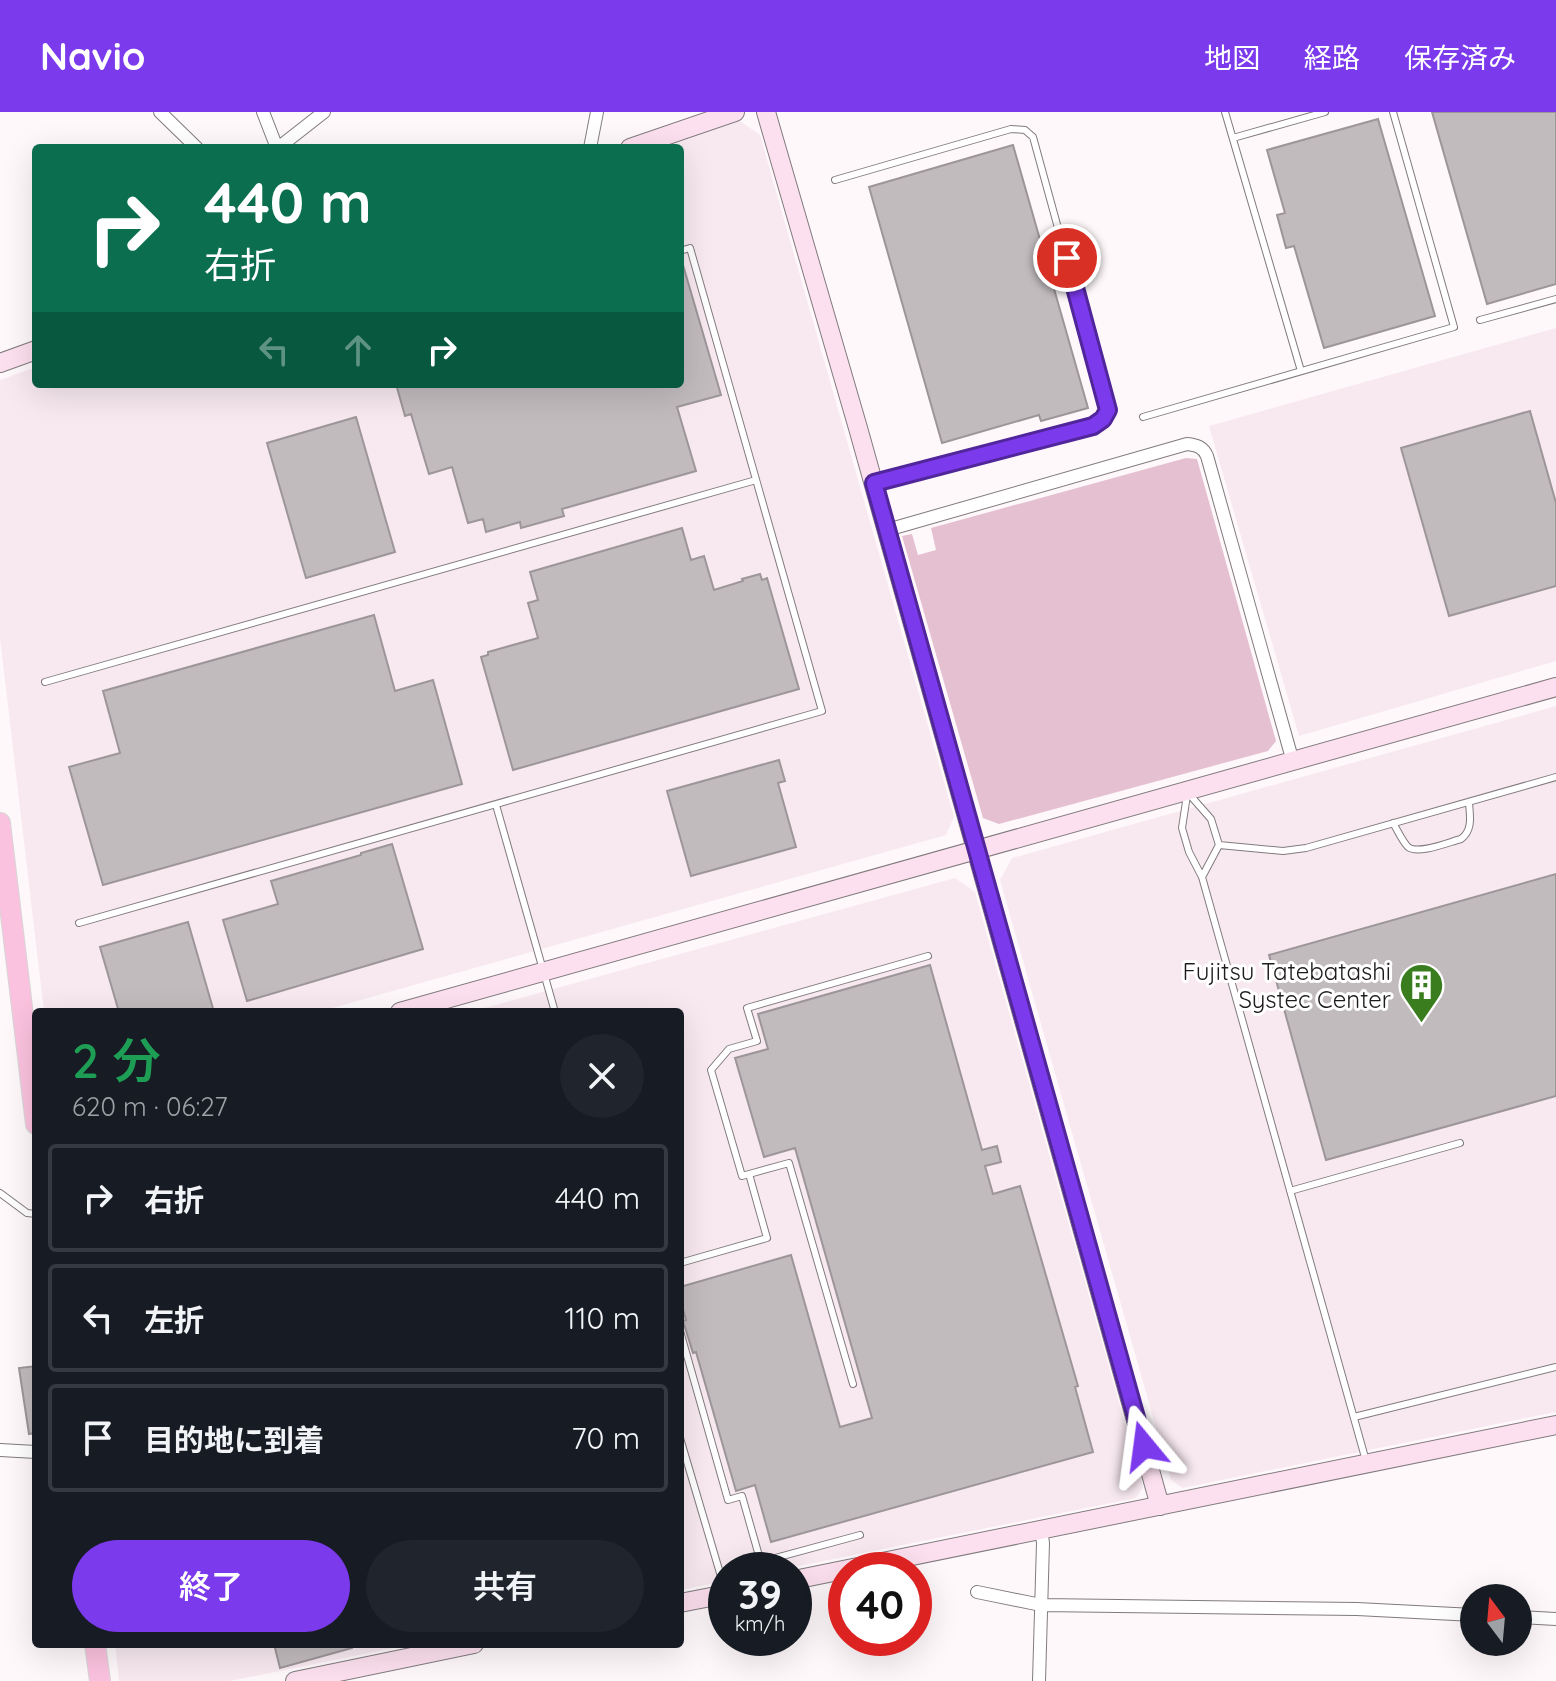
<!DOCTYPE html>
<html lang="ja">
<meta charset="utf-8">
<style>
:root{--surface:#171b24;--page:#20242c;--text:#f1f3f6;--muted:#9ea1a6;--line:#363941;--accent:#7c3aed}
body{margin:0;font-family:Quicksand,"Noto Sans JP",sans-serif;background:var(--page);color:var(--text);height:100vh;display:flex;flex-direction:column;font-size:30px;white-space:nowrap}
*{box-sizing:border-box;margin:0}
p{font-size:26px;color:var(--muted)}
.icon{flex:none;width:44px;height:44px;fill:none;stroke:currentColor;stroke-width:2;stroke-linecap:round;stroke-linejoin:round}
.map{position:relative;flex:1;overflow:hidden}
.panel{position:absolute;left:32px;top:896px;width:652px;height:640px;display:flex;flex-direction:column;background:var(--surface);border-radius:8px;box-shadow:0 8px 32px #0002}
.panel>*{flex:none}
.guide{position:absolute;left:32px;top:32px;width:652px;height:244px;border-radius:8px;box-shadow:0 8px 32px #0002;background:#0b6e4f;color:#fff;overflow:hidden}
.needle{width:52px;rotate:344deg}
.buttons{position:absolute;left:1460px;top:1472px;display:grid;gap:16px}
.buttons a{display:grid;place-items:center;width:72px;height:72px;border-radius:50%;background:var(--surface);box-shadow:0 8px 32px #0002;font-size:40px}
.speed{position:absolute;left:708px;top:1440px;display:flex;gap:16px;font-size:40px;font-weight:700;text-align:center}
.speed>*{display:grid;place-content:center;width:104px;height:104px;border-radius:50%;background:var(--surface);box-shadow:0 8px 32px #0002;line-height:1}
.speed small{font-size:20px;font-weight:400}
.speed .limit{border:12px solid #d22;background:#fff;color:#111}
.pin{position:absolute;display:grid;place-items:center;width:68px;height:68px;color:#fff;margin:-34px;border:4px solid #fff;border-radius:50%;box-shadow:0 2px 8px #0007}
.me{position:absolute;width:88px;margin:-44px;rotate:344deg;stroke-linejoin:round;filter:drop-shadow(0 0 6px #0008)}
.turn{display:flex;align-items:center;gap:28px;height:168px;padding:0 40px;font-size:36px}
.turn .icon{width:104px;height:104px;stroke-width:2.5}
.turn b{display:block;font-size:56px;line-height:68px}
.lanes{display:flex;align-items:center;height:76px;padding:0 40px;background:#0003;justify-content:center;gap:40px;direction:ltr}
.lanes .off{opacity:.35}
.round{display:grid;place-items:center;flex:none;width:84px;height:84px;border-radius:42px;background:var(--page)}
.summary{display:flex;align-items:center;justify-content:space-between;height:136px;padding:0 40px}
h1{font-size:48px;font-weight:600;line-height:60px;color:#1e9e55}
.button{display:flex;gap:16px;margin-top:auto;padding:16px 40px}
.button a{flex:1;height:92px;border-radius:48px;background:var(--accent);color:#fff;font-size:32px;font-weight:600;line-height:92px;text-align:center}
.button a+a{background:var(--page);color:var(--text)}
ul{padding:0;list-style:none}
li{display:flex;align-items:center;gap:24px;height:108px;margin:0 16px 12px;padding:0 24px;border:4px solid var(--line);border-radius:8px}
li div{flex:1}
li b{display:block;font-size:30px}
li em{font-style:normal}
header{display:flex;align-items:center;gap:48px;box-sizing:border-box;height:112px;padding:0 40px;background:var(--accent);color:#fff}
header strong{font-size:38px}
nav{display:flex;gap:44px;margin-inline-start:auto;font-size:28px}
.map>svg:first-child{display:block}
.built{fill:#f8e9f0}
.green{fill:#e5c0d1}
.building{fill:#c2bbbe;stroke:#9d9699;stroke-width:2}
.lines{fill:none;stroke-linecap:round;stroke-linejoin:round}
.lane-casing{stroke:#817b7e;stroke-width:8}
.street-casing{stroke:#817b7e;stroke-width:14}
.secondary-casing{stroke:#817b7e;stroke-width:20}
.primary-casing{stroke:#d6d6d6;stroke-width:22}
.lane{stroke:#fff;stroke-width:6}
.street{stroke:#fff;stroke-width:12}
.secondary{stroke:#fde0ef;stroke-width:18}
.primary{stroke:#fbc2df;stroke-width:20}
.route-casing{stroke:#51269a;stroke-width:20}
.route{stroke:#7c3aed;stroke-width:14}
.labels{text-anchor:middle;stroke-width:6;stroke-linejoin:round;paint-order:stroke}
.poi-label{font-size:24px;fill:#1d1b1c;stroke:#fff;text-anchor:end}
</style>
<header>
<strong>Navio</strong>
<nav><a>地図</a><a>経路</a><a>保存済み</a></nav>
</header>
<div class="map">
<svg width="1556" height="1569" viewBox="0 0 1556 1569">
<rect width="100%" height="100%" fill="#fef8fb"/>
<path class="built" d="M 740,9 L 760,23 L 954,705 L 946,723 L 318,900 L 44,900 L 0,526 L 0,268 L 36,255 L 36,272 L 680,272 L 680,36 L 663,36 Z
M 1556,216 L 1556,549 L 1299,624 L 1209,314 Z
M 1556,594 L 1556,1300 L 1183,1376 L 1171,1368 L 1000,768 L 1012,746 Z
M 955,766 L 975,780 L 1143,1375 L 1136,1386 L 779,1458 L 726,1458 L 726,1469 L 680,1478 L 680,900 L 470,900 Z
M 115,1532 L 413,1532 L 230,1569 L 119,1569 Z"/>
<path class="green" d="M 1186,346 L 1197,347 L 1276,629 L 1268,639 L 999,712 L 983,706 L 902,424 L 912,422 L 918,443 L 936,438 L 931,416 Z"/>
<path class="building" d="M 1432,0 L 1556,0 L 1556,172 L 1487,192 Z
M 1378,7 L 1435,204 L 1324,236 L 1294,134 L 1286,136 L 1277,103 L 1285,101 L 1267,38 Z
M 1013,33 L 1088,296 L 1041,309 L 1039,303 L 942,331 L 869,75 Z
M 683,153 L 721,283 L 677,295 L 696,359 L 562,397 L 564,404 L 521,416 L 520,410 L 486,420 L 483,407 L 468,411 L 452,355 L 429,362 L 411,302 L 405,304 L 396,272 L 680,272 L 680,154 Z
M 1530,299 L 1556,391 L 1556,474 L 1449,504 L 1401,336 Z
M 356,305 L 395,440 L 306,466 L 267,331 Z
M 682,416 L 691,448 L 704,444 L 714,478 L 743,469 L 742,467 L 760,462 L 762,468 L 767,466 L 799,577 L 513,658 L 481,545 L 488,543 L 488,540 L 538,526 L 528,491 L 538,488 L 530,460 Z
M 374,503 L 395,579 L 433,568 L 462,672 L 103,773 L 69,655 L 120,641 L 103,579 Z
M 779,648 L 785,669 L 778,671 L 796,735 L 691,764 L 667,679 Z
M 392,732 L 423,837 L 247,889 L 223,808 L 278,792 L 271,769 L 361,743 L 361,741 Z
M 1556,762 L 1556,984 L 1326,1048 L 1269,843 Z
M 188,810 L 214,900 L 119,900 L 100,835 Z
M 930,853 L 982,1038 L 997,1034 L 1001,1050 L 985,1054 L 993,1082 L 1020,1074 L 1078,1274 L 1075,1275 L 1093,1340 L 771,1430 L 755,1373 L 736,1379 L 696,1240 L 693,1241 L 683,1209 L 686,1208 L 680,1187 L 680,1175 L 791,1143 L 840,1315 L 872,1306 L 795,1036 L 764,1045 L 735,946 L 768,937 L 758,902 Z
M 36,1254 L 36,1321 L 29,1322 L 19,1256 Z
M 274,1532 L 352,1532 L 352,1536 L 280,1556 Z"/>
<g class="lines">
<defs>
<path id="lane" d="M 1225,0 L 1301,259
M 1233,26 L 1325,0
M 835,68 L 1011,17 L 1025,18 L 1033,25 L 1108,298 L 1103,307 L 1093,314 L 874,371
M 1480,208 L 1556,187
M 1143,305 L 1454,215 L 1393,0
M 45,570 L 756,368
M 1189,682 L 1211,707 L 1219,733 L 1202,765
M 1187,683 L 1182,716 L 1189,740 L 1202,765 L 1366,1349
M 496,693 L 555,900
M 1393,711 C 1398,719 1402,729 1408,735 C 1418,743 1449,730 1461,727 C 1473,718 1470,704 1469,691
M 1219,733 L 1283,739 L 1306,736 L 1556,665
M 79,811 L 822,599 L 690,136 L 680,139
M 1290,1079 L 1460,1031
M 0,1081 L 27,1101 L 36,1102
M 680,1151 L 767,1126 L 749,1062
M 680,1219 L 728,1388 L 742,1384 L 763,1458
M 853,1272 L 789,1051 L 742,1064 L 711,958 L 729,937 L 757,929 L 747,896 L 928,844
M 1354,1305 L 1556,1255
M 680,1326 L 725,1478
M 761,1450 L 860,1423"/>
<path id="street" d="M 160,0 L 197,36
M 263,0 L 277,36
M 278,36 L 324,0
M 590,36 L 597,0
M 887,418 L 1187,332 C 1197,333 1203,335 1207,344 L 1293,650
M 0,1338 L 36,1340
M 977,1480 L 1041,1493 L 1357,1497 L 1474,1503
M 1518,1505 L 1556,1507
M 1039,1569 L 1043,1431 L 1041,1417"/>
<path id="secondary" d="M 766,0 L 858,316 L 1160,1394
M 630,36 L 735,0
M 0,251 L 36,238
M 400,900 L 1556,575
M 794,1468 L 1556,1313
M 680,1491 L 726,1482
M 295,1569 L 474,1532"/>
<path id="primary" d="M 0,711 L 36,1012
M 95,1532 L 100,1569"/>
</defs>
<use href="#lane" class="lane-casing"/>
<use href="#street" class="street-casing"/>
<use href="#secondary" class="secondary-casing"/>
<use href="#primary" class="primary-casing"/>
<use href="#lane" class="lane"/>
<use href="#street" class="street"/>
<use href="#secondary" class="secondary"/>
<use href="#primary" class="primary"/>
</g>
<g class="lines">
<defs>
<path id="route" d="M 1067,146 L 1108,298 L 1103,307 L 1093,314 L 874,371 L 1144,1334"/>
</defs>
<use href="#route" class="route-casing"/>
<use href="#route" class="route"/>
</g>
<defs>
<symbol id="building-pin" viewBox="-11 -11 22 30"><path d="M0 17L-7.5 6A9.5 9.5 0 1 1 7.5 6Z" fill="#3a7d1e" stroke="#fff"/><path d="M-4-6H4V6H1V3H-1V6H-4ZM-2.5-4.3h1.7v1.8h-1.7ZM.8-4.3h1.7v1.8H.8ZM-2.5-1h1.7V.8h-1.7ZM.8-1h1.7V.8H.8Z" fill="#fff"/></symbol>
</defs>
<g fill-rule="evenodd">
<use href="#building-pin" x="1396" y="848" width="51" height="69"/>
</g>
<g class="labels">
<g class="poi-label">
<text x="1391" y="868">Fujitsu Tatebatashi<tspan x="1391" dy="28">Systec Center</tspan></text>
</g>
</g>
</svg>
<div class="buttons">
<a><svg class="needle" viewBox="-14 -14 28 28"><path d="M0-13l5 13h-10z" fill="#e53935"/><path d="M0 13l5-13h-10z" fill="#9ea1a6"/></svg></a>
</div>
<div class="speed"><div>39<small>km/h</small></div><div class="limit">40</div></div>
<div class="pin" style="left:1067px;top:146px;background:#d93025"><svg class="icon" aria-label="arrive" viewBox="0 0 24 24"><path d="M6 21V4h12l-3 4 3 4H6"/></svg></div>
<svg class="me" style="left:1144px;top:1334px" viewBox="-20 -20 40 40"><path d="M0-17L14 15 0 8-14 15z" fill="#7c3aed" stroke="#fff" stroke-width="4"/></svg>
<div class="guide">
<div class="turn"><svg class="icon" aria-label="right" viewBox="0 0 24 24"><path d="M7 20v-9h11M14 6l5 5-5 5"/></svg><div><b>440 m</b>右折</div></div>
<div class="lanes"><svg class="icon off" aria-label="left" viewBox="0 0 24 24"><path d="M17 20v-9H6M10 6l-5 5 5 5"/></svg><svg class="icon off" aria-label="ahead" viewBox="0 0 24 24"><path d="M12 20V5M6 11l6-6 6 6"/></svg><svg class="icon" aria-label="right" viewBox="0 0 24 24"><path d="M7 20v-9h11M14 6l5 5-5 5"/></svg></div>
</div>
<section class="panel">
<div class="summary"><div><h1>2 分</h1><p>620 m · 06:27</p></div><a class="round"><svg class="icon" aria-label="close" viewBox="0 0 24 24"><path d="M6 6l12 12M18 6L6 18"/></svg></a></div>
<ul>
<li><svg class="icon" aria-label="right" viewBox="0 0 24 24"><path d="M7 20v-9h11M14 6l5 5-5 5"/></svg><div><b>右折</b></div><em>440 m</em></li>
<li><svg class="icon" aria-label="left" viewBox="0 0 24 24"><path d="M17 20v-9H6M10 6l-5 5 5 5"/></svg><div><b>左折</b></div><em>110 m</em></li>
<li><svg class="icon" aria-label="arrive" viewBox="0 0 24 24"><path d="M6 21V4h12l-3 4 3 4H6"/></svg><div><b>目的地に到着</b></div><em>70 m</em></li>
</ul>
<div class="button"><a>終了</a><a>共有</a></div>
</section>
</div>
